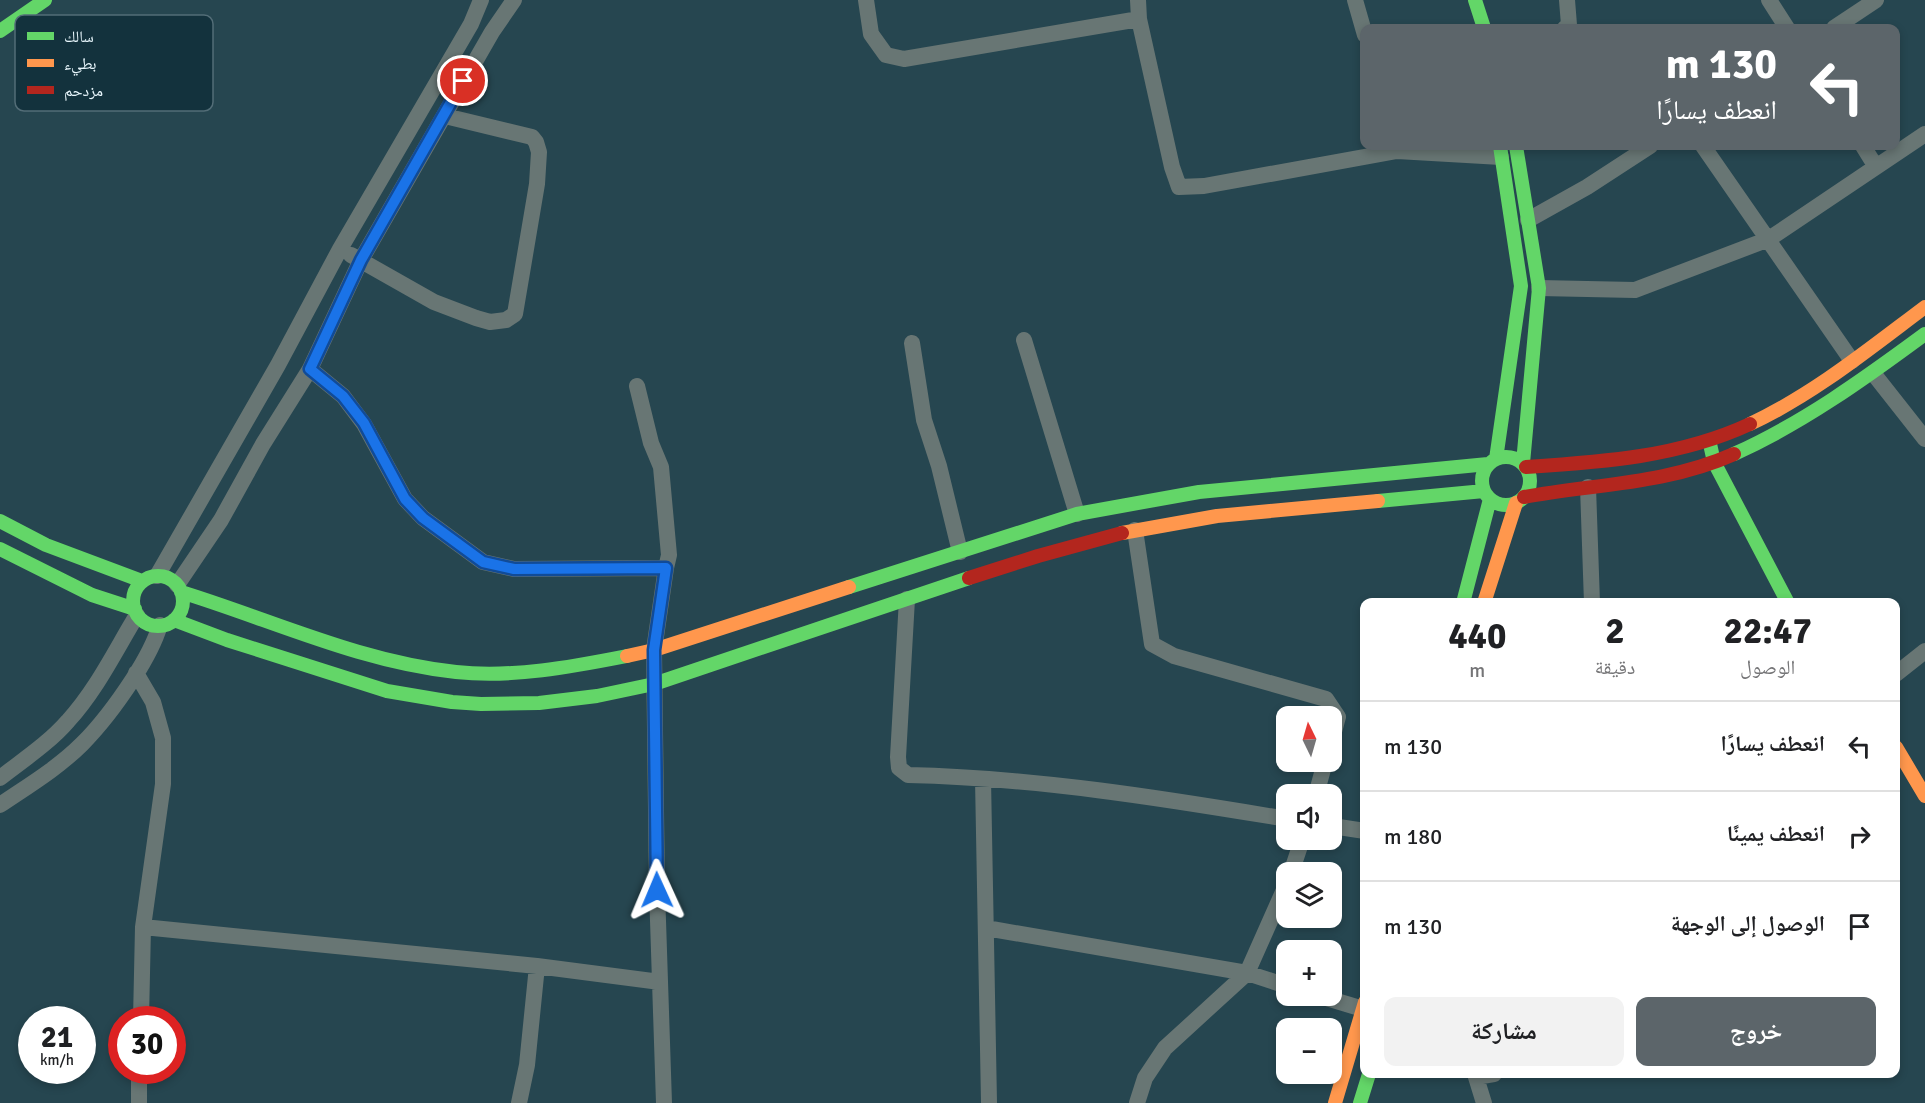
<!DOCTYPE html>
<html lang="ar">
<meta charset="utf-8">
<style>
:root{--surface:#fff;--page:#f2f2f2;--text:#202124;--muted:#757577;--line:#e0e0e0;--accent:#5c656a}
body{margin:0;font-family:Signika,"Noto Naskh Arabic",sans-serif;background:var(--page);color:var(--text);direction:rtl;height:100vh;display:flex;flex-direction:column;font-size:22px;white-space:nowrap}
*{box-sizing:border-box;margin:0}
p{font-size:20px;color:var(--muted)}
.icon{flex:none;width:33px;height:33px;fill:none;stroke:currentColor;stroke-width:2;stroke-linecap:round;stroke-linejoin:round}
.map{position:relative;flex:1;overflow:hidden;direction:ltr}
.side{position:absolute;left:1360px;top:598px;width:540px;height:480px;display:flex;flex-direction:column;background:var(--surface);border-radius:12px;box-shadow:0 3px 9px #0003;direction:rtl}
.side>*{flex:none}
.guide{position:absolute;left:1360px;top:24px;width:540px;height:126px;border-radius:12px;box-shadow:0 3px 9px #0003;direction:rtl;background:#5c656a;color:#fff;overflow:hidden}
.needle{width:39px;rotate:355deg}
.fabs{position:absolute;left:1276px;top:706px;display:grid;gap:12px}
.fabs a{display:grid;place-items:center;width:66px;height:66px;border-radius:12px;background:var(--surface);box-shadow:0 3px 9px #0003;font-size:30px}
.speed{position:absolute;left:18px;top:1006px;display:flex;gap:12px;font-size:30px;font-weight:700;text-align:center}
.speed>*{display:grid;place-content:center;width:78px;height:78px;border-radius:50%;background:var(--surface);box-shadow:0 3px 9px #0003;line-height:1}
.speed small{font-size:15px;font-weight:400}
.speed .limit{border:9px solid #d22;background:#fff;color:#111}
.pin{position:absolute;display:grid;place-items:center;width:51px;height:51px;color:#fff;margin:-26px;border:3px solid #fff;border-radius:50%;box-shadow:0 2px 6px #0007}
.me{position:absolute;width:66px;margin:-33px;rotate:359deg;stroke-linejoin:round;filter:drop-shadow(0 0 4px #0008)}
.turn{display:flex;align-items:center;gap:21px;height:126px;padding:0 24px;font-size:27px}
.turn .icon{width:78px;height:78px;stroke-width:2.5}
.turn b{display:block;font-size:42px;line-height:51px}
.eta{display:flex;justify-content:space-evenly;align-items:center;height:102px;text-align:center}
.eta b{font-size:36px;font-weight:800;line-height:42px}
.primary-button{display:flex;gap:12px;margin-top:auto;padding:12px 24px}
.primary-button a{flex:1;height:69px;border-radius:12px;background:var(--accent);color:#fff;font-size:24px;font-weight:800;line-height:69px;text-align:center}
.primary-button a+a{background:var(--page);color:var(--text)}
ul{padding:0;list-style:none}
li{display:flex;align-items:center;gap:18px;height:90px;padding:0 24px;border-top:2px solid var(--line)}
li div{flex:1}
li b{display:block;font-size:22px}
li em{font-style:normal}
.map>svg:first-child{display:block}
.lines{fill:none;stroke-linecap:round;stroke-linejoin:round}
.street{stroke:#687674;stroke-width:16}
.fast{stroke:#63d668;stroke-width:14}
.slow{stroke:#ff974d;stroke-width:14}
.jam{stroke:#b3261e;stroke-width:14}
.route-casing{stroke:#114b97;stroke-width:15}
.route{stroke:#1a73e8;stroke-width:10}
.key{fill:#13323d;stroke:#536d77;stroke-width:1.5}
.key-label{font-size:16px;fill:#e9f7fd}
</style>
<div class="map">
<svg width="1925" height="1103" viewBox="0 0 1925 1103">
<rect width="100%" height="100%" fill="#264650"/>
<g class="lines">
<path class="street" d="M 866,0 L 871,34 L 886,55 L 904,59 L 1139,19
M 1138,0 L 1139,19 L 1172,167 L 1179,187 L 1204,186 L 1397,151 L 1501,157
M 1355,0 L 1365,35
M 1769,0 L 1787,28
M 1565,28 L 1569,25 L 1567,0
M 1834,28 L 1876,0
M 1703,146 L 1852,361
M 1863,146 L 1876,167
M 1528,220 L 1587,187 L 1650,146
M 351,255 L 434,302 L 476,318 L 490,322 L 506,320 L 515,314 L 537,184 L 539,152 L 536,142 L 532,137 L 445,116
M 1539,288 L 1635,290 L 1769,239 L 1925,134
M 1024,340 L 1077,514
M 912,343 L 924,420 L 939,466 L 960,552
M 310,369 L 343,396 L 364,424 L 405,499 L 423,518 L 483,562 L 514,569 L 666,568
M 1873,373 L 1925,439
M 637,386 L 651,443 L 661,467 L 669,555 L 666,568 L 654,650 L 657,890 L 664,1103
M 1588,487 L 1592,603
M 1135,530 L 1152,644 L 1174,656 L 1326,699 L 1338,717 L 1332,739
M 157,576 L 278,365 L 340,249 L 471,24 L 481,0
M 177,585 L 221,520 L 263,444 L 310,369 L 361,260 L 492,32 L 514,0
M 907,599 L 898,757 L 899,768 L 908,775 C 1036,778 1161,798 1287,819
M 136,673 L 153,702 L 163,738 L 163,784 L 143,927 L 141,1020
M 1896,674 L 1925,651
M 0,778 C 23,760 49,743 68,721 C 97,689 115,651 137,615
M 983,779 L 989,1103
M 1316,795 L 1325,762
M 0,805 C 28,786 58,768 82,744 C 101,725 118,702 133,679 C 144,662 154,645 160,625
M 1332,826 L 1365,831
M 1291,873 L 1302,840
M 143,927 L 537,966 L 660,982
M 986,928 L 1247,973 L 1287,986
M 1320,996 L 1363,1009
M 1475,1074 L 1484,1103
M 1476,1077 L 1494,1074
M 139,1103 L 139,1071
M 519,1103 L 527,1065 L 537,966
M 1137,1103 L 1145,1078 L 1165,1048 L 1247,973 L 1287,883"/>
<path class="fast" d="M 1475,0 L 1484,28
M 0,31 L 45,0
M 1516,146 L 1539,288 L 1523,463
M 1710,444 L 1714,462 L 1788,603
M 1734,454 C 1803,423 1864,379 1925,334
M1482 481a24 24 0 1 1 48 0a24 24 0 1 1-48 0Z
M 1496,459 L 1521,286 L 1500,146
M 1378,501 L 1484,491
M 0,521 L 46,545 L 142,581
M 0,549 L 92,595 L 135,609
M133 601a25 25 0 1 1 50 0a25 25 0 1 1-50 0Z
M 849,587 L 1077,514 L 1199,492 L 1488,464
M 181,592 C 272,620 360,662 456,672 C 513,678 571,667 627,656
M 1463,603 L 1490,499
M 174,620 L 227,640 L 387,691 L 452,702 L 481,704 L 539,703 L 597,696 L 654,684 L 969,578
M 1360,1103 L 1369,1074"/>
<path class="slow" d="M 1750,424 C 1814,394 1869,349 1925,307
M 1122,533 L 1217,516 L 1378,501
M 1484,603 L 1516,503
M 627,656 L 654,650 L 849,587
M 1896,747 L 1925,796
M 1335,1103 L 1365,1002"/>
<path class="jam" d="M 1526,467 C 1603,462 1679,457 1750,424
M 1524,497 C 1595,484 1667,484 1734,454
M 969,578 L 1038,556 L 1122,533"/>
</g>
<g class="lines">
<defs>
<path id="route" d="M 463,81 L 361,260 L 310,369 L 343,396 L 364,423 L 405,499 L 423,518 L 483,562 L 514,569 L 666,568 L 654,650 L 657,890"/>
</defs>
<use href="#route" class="route-casing"/>
<use href="#route" class="route"/>
</g>
<rect x="15" y="15" width="198" height="96" rx="9" class="key"/>
<rect x="27" y="32" width="27" height="8" fill="#63d668"/>
<rect x="27" y="59" width="27" height="8" fill="#ff974d"/>
<rect x="27" y="86" width="27" height="8" fill="#b3261e"/>
<g class="key-label">
<text x="64" y="42">سالك</text>
<text x="64" y="69">بطيء</text>
<text x="64" y="96">مزدحم</text>
</g>
</svg>
<div class="fabs">
<a><svg class="needle" viewBox="-14 -14 28 28"><path d="M0-13l5 13h-10z" fill="#e53935"/><path d="M0 13l5-13h-10z" fill="#757577"/></svg></a>
<a><svg class="icon" aria-label="sound" viewBox="0 0 24 24"><path d="M4 9h4l5-4v14l-5-4H4zM17 9q2 3 0 6"/></svg></a>
<a><svg class="icon" aria-label="layers" viewBox="0 0 24 24"><path d="M12 4l9 5-9 5-9-5zM3 14l9 5 9-5"/></svg></a>
<a>+</a>
<a>−</a>
</div>
<div class="speed"><div>21<small>km/h</small></div><div class="limit">30</div></div>
<div class="pin" style="left:463px;top:81px;background:#d93025"><svg class="icon" aria-label="arrive" viewBox="0 0 24 24"><path d="M6 21V4h12l-3 4 3 4H6"/></svg></div>
<svg class="me" style="left:657px;top:890px" viewBox="-20 -20 40 40"><path d="M0-17L14 15 0 8-14 15z" fill="#1a73e8" stroke="#fff" stroke-width="4"/></svg>
<div class="guide">
<div class="turn"><svg class="icon" aria-label="left" viewBox="0 0 24 24"><path d="M17 20v-9H6M10 6l-5 5 5 5"/></svg><div><b>130 m</b>انعطف يسارًا</div></div>
</div>
<section class="side">
<div class="eta">
<div><b>22:47</b><p>الوصول</p></div>
<div><b>2</b><p>دقيقة</p></div>
<div><b>440</b><p>m</p></div>
</div>
<ul>
<li><svg class="icon" aria-label="left" viewBox="0 0 24 24"><path d="M17 20v-9H6M10 6l-5 5 5 5"/></svg><div><b>انعطف يسارًا</b></div><em>130 m</em></li>
<li><svg class="icon" aria-label="right" viewBox="0 0 24 24"><path d="M7 20v-9h11M14 6l5 5-5 5"/></svg><div><b>انعطف يمينًا</b></div><em>180 m</em></li>
<li><svg class="icon" aria-label="arrive" viewBox="0 0 24 24"><path d="M6 21V4h12l-3 4 3 4H6"/></svg><div><b>الوصول إلى الوجهة</b></div><em>130 m</em></li>
</ul>
<div class="primary-button"><a>خروج</a><a>مشاركة</a></div>
</section>
</div>
